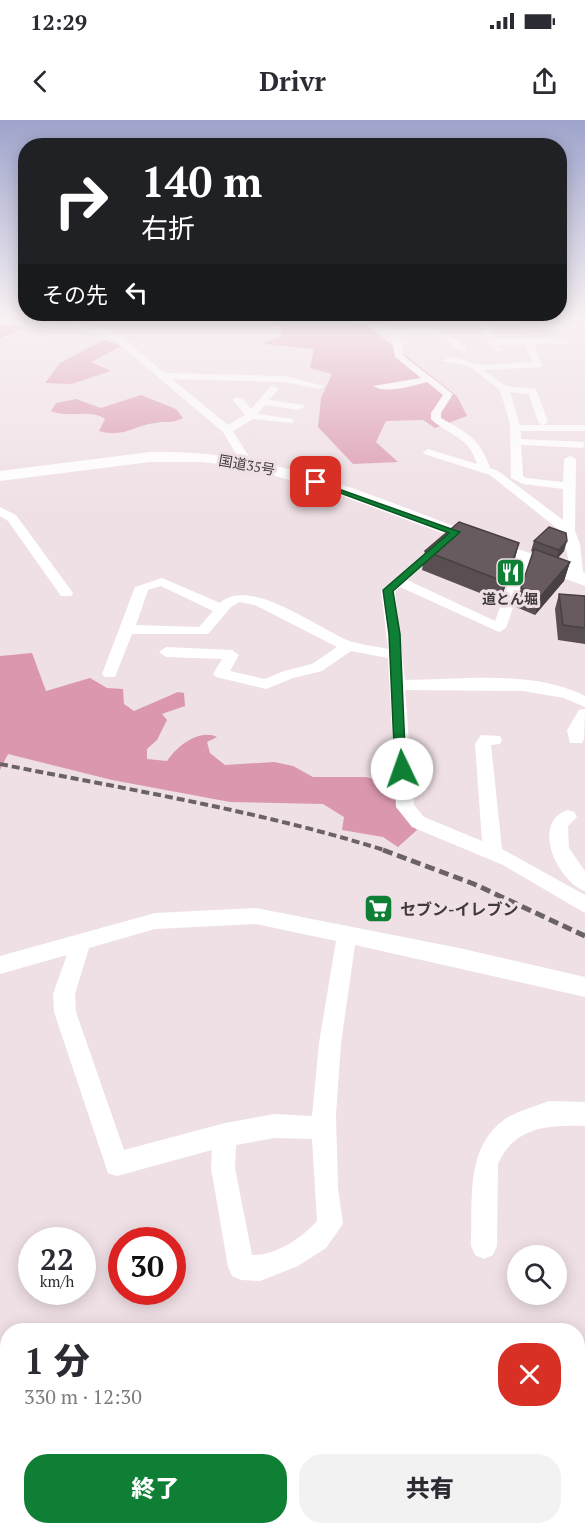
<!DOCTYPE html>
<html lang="ja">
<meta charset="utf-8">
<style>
:root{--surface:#fff;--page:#f2f2f3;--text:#2b2b33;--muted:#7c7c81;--accent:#0f7f35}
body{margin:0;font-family:"PT Serif","Noto Sans JP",serif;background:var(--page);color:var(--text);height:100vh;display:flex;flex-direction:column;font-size:22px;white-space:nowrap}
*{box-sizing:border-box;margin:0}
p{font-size:20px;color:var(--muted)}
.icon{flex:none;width:33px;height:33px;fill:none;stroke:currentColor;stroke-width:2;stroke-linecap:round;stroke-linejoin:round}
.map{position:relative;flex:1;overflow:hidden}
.details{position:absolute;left:0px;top:1203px;width:585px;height:212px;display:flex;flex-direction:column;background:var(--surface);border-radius:24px 24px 0 0;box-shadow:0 3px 15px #0003}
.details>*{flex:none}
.hud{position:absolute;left:18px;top:18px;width:549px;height:183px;border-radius:24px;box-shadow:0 3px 15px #0003;background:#202124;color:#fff;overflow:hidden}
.controls{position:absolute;left:507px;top:1125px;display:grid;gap:12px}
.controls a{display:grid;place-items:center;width:60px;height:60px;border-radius:50%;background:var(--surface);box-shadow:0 3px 15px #0003;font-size:30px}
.speed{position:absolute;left:18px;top:1107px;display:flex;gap:12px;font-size:30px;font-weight:700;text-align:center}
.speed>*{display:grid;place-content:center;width:78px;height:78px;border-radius:50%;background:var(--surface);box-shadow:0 3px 15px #0003;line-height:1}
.speed small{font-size:15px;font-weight:400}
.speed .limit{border:9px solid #d22;background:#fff;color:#111}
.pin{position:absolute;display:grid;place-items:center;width:51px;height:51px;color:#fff;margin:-26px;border-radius:12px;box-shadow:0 3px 9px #0006}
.me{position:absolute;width:66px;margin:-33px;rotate:357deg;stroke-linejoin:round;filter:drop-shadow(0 0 4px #0008)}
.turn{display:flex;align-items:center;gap:21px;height:126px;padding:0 24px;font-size:27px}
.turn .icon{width:78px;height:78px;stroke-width:2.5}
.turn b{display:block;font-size:42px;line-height:51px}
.then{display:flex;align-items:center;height:57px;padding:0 24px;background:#0003;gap:12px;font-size:22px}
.round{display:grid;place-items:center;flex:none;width:63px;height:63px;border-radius:24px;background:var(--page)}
.summary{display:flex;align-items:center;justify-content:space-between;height:102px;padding:0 24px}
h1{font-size:36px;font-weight:800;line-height:45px}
.action{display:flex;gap:12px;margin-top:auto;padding:12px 24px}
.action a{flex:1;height:69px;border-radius:24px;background:var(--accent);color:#fff;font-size:24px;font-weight:800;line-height:69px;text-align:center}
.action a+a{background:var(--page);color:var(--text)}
.status{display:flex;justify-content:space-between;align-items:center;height:42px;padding:0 30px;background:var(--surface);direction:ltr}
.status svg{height:16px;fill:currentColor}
header{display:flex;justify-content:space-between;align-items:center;height:78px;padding:0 24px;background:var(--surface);font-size:27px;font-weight:800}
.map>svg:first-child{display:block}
.forest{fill:#da97ae}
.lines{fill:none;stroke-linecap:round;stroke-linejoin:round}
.minor{fill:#fff;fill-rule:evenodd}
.highway{fill:#fff;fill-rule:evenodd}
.rail-far1{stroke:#6a6264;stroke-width:4;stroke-dasharray:8 4;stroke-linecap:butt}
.rail{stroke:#6a6264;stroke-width:5;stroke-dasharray:10 5;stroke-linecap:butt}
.wall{fill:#594e52}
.shaded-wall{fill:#494042}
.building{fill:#685b5f;stroke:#494042;stroke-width:1.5}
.route{fill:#0f7f35;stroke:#0a5322;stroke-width:1.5}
.labels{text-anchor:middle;stroke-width:6;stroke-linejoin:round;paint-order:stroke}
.far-street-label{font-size:14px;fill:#403a3c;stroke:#efe0e5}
.far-poi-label{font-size:14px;font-weight:bold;fill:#403a3c;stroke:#efe0e5}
.poi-label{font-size:16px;font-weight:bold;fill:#403a3c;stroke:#efe0e5;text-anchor:start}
</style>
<div class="status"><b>12:29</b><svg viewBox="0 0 49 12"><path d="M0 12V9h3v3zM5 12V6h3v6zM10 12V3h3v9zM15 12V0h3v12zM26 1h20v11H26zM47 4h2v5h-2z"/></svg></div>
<header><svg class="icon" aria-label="back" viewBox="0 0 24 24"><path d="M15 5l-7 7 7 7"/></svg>Drivr<svg class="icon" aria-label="share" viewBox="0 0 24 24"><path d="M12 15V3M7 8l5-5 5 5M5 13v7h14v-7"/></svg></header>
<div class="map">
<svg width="585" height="1414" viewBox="0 0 585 1414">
<rect width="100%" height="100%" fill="#efe0e5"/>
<path class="forest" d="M 0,195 L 31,195 L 24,208 L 0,218 Z
M 265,195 L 354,195 L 457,276 L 467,296 L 435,308 L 423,300 L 386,301 L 376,322 L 398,342 L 353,344 L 318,307 L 321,278 L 332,254 L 310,248 L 314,229 L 264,224 L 266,221 L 282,217 L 281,208 Z
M 104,220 L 121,226 L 91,242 L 111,251 L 71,264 L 45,263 L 60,243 Z
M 141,275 L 176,289 L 183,298 C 169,305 168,300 155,303 C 132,306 124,318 99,311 L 105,299 C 90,288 69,299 51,291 L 56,283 L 76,279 L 101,288 Z
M 32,533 L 46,571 L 90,558 L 107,568 L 123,569 L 124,584 L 134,591 L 178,572 L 184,573 L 185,586 L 162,594 L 167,600 L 157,620 L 147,629 L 147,639 L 167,641 C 176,627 199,608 217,617 L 207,622 L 210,633 L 225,645 L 274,642 L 293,646 L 313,657 L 366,657 L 384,662 L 417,710 L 398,727 L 383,717 L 342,710 L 344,697 L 323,684 L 230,682 L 112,660 L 8,634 L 0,650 L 0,536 Z"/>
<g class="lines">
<path class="minor" d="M 338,195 C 359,195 376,206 397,210 C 402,211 409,208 415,208 C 435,206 451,215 466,227 L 466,231 C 457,231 452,224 445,220 C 431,211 415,212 400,216 L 404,236 L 453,274 L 441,293 L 441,298 C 467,313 480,318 490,348 L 498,351 L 563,400 L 563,369 L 523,364 L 511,358 L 510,304 L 500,270 L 473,249 L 461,244 L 441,241 C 453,233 465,242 477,244 C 493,247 515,241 533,242 L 525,225 L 500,225 L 503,230 L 496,232 L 483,214 L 477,195 L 485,195 L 496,219 L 568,219 L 568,223 L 565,224 L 534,224 L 542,247 L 483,250 L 506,266 L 536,269 L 548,302 L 544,305 L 585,305 L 585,311 L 521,311 L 521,319 L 585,322 L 583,328 L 521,325 L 523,356 L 526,358 L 563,362 L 564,339 L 570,336 L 576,339 L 575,411 L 580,424 L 584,461 L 574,461 L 572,458 L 563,413 L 490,355 L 424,334 L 423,332 L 428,329 L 477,344 C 468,315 450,317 431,299 L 431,293 L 443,275 L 427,262 C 413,266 385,274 373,266 L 421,258 L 395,237 L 391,214 ZM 510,272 L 529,274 L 538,302 L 542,305 L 520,305 Z
M 517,195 L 525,195 L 528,204 L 562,205 L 557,195 L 565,195 L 571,207 L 563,211 L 525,209 L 521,206 Z
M 0,199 L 75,201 L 118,214 L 165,253 L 285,256 L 324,266 L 319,269 L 285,262 L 172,259 L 228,305 L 245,295 L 233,280 L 234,278 L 242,278 L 251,289 L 271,266 L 279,268 L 269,280 L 303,285 L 304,287 L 299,290 L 265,285 L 258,294 L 293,299 L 293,303 L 253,299 L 233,311 L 252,342 L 246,345 L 242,344 L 223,312 L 112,218 L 74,207 L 0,205 Z
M 0,387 L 16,395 L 73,473 L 71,476 L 61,476 L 8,401 L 0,396 Z
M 443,419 L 447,420 L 447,426 L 407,460 L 495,501 L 518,438 L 524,434 L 530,438 L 506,508 L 499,512 L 400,467 L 395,471 L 405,560 C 462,560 532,549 585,576 L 585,587 L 564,578 L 523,571 L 405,570 L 414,685 L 424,697 L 482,721 L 475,624 L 481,615 L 500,616 L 502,620 L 500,624 L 491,625 L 502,729 L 585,775 L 585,793 L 503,745 L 412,707 L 396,687 L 388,538 L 351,531 L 322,551 L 293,558 L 266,569 L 216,557 L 213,554 L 222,539 L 166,537 L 159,532 L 166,527 L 232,530 L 239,535 L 230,551 L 265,559 L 284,551 L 312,544 L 337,527 L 255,485 L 239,482 L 231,487 L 208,514 L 132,514 L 115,557 L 105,557 L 102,554 L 135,467 L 162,458 L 220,483 C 249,456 316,507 347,520 C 359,525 375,526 388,529 L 381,470 ZM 161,466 L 213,491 L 199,507 L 136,505 L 148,470 Z
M 585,589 L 584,619 L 582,623 L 570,623 L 567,610 L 579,590 Z
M 568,690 L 574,692 L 577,697 L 568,706 L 569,728 L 585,751 L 585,771 C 557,761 530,702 568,690 Z
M 256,788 L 459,828 L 585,857 L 585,877 L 355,825 L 341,923 L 336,995 L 338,1068 L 343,1104 L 326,1128 L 298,1146 L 260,1161 L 241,1160 L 232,1156 L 228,1147 L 211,1048 L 212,1030 L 117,1056 L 108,1053 L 54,892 L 53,874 L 67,835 L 0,854 L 0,836 L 155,793 ZM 256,804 L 336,821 L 319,923 L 312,996 L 275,994 L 225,1003 L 124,1030 L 76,892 L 75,874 L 89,828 L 155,809 ZM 275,1018 L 312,1019 L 317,1101 C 302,1118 275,1136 252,1135 L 235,1048 L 236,1025 Z
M 549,981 L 585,982 L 585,1006 C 550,1005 514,1006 498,1044 L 497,1126 L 493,1135 L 484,1139 L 475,1135 L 471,1126 C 473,1080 464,1023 510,996 C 522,990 536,986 549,981 Z
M 379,1407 L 425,1407 L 422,1414 L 376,1414 Z"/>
<path class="highway" d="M 150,332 C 255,329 351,366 448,404 C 494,421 540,436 585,453 L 585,466 L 318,367 L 232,345 L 200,342 L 150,342 L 0,361 L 0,351 Z"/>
<path class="rail-far1" d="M 0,644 C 130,670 261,691 387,731"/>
<path class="rail" d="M 383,730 L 474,764 L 585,816"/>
</g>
<path class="wall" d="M 534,421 L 564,431 L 558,438 L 570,442 L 564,461 L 535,495 L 516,487 L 521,468 L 533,432 L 531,431 Z
M 519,423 L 514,442 L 500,481 L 422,450 L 425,431 Z
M 559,474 L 585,476 L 585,524 L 558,520 L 555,489 Z"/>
<path class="shaded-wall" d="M 567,421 L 564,431 L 556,440 L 559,430 Z
M 519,423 L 514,442 L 500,481 L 505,462 Z
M 570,442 L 564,461 L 535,495 L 541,476 Z"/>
<path class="building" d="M 459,402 L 519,423 L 505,462 L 425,431 Z
M 549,407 L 566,413 L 567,421 L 559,430 L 534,421 Z
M 534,429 L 570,442 L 541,476 L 521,468 Z
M 559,474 L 585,476 L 585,508 L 563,505 Z"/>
<linearGradient id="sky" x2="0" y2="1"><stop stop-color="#9da3cb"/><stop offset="0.5" stop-color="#f8f1f3"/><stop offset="1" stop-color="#f8f1f3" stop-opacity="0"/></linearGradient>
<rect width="585" height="393" fill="url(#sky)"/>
<path class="route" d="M 313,360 L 460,412 L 393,471 L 400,514 L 406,653 L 397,653 L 395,649 L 389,514 L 383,470 L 449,413 L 313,363 Z"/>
<defs>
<symbol id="restaurant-square" viewBox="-11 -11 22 22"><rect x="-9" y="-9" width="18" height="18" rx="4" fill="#0f7f35" stroke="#efe0e5"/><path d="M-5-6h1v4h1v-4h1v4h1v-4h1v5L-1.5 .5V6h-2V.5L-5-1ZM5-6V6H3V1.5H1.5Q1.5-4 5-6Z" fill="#fff"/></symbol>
<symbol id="supermarket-square" viewBox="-11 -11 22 22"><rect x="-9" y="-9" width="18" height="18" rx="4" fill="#0f7f35" stroke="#efe0e5"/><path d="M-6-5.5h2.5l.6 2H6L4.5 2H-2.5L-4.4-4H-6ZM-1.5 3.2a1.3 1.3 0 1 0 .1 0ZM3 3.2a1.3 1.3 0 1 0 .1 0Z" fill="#fff"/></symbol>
</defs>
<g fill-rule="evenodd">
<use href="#restaurant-square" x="494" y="436" width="33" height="33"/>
<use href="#supermarket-square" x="362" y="772" width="33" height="33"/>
</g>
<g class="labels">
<g class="far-street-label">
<text transform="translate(247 345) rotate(10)" y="5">国道35号</text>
</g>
<g class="far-poi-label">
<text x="510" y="484">道とん堀</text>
</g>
<g class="poi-label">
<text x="400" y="795">セブン-イレブン</text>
</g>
</g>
</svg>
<div class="controls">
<a><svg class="icon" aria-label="search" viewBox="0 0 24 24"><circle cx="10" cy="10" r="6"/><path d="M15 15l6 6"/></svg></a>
</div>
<div class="speed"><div>22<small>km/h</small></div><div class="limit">30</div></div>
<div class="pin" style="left:316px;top:362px;background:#d93025"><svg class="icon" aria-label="arrive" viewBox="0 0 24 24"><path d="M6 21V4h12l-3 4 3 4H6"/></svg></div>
<svg class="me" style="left:402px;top:649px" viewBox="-20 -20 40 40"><circle r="19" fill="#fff"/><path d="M0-13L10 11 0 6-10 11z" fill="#0f7f35"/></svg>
<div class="hud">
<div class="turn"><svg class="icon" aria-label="right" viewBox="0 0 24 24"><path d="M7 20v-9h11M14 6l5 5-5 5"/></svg><div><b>140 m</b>右折</div></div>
<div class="then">その先<svg class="icon" aria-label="left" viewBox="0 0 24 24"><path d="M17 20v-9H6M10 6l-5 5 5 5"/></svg></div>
</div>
<section class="details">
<div class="summary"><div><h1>1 分</h1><p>330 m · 12:30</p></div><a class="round" style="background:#d93025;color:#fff"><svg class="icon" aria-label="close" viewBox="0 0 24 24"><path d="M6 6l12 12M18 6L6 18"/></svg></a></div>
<div class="action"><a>終了</a><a>共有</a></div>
</section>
</div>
